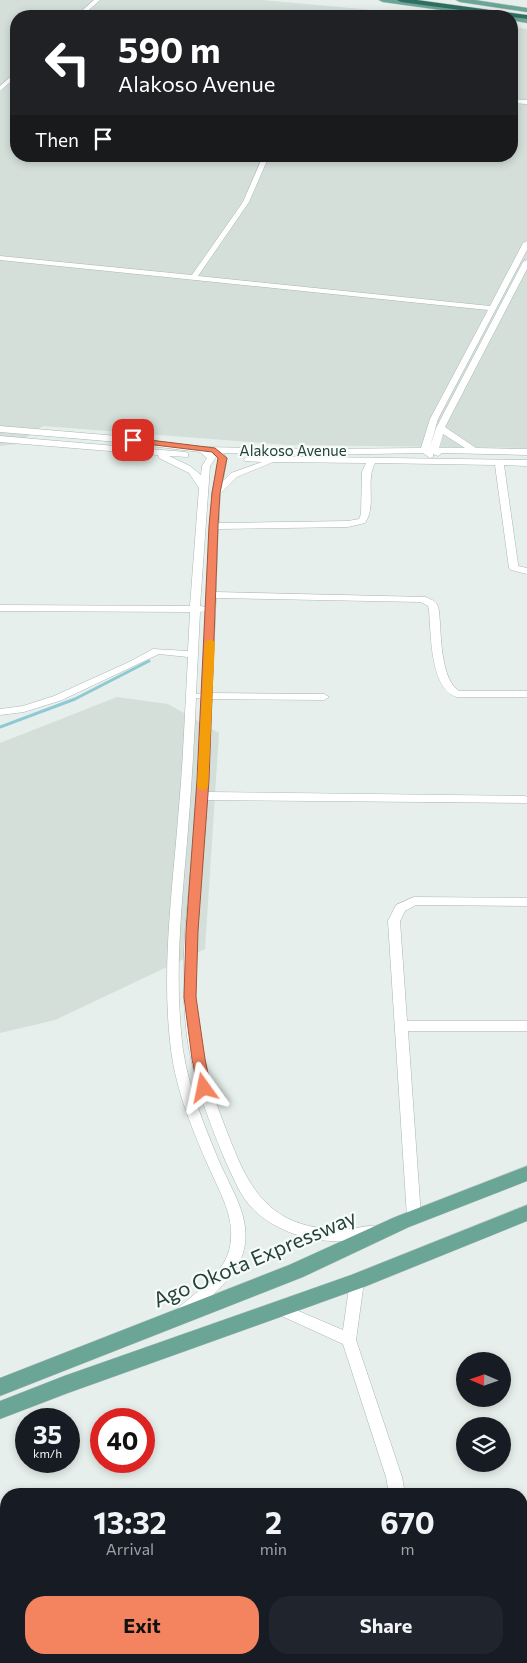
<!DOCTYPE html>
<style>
:root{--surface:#171b24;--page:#20242c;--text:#f1f3f6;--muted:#9ea1a6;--accent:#f4845f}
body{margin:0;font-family:Commissioner,sans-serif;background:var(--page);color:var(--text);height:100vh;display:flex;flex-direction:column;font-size:19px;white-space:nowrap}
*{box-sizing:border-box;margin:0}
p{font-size:16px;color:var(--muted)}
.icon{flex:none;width:28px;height:28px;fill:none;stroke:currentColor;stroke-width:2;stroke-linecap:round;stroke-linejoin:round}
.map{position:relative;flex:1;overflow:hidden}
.drawer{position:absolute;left:0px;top:1488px;width:528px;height:176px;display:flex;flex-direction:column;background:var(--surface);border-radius:20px 20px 0 0;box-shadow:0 2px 8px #0003}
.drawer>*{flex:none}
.banner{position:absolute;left:10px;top:10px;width:508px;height:152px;border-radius:20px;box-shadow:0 2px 8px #0003;background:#202124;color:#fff;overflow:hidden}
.needle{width:32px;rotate:272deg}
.buttons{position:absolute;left:456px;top:1352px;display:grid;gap:10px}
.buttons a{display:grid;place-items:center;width:55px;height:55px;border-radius:50%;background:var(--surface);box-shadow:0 2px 8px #0003;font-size:25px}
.speed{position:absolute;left:15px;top:1408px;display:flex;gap:10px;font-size:25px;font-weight:700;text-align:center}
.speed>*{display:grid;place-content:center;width:65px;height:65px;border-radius:50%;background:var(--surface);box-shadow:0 2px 8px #0003;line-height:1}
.speed small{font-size:12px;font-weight:400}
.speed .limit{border:8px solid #d22;background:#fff;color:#111}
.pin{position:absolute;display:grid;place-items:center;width:42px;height:42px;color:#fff;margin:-21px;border-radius:10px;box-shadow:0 2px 8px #0006}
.me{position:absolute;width:55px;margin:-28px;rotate:348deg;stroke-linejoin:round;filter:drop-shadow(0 0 4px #0008)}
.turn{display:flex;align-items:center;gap:18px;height:105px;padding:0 25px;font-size:22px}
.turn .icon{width:65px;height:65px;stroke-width:2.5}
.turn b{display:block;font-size:35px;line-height:42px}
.then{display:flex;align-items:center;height:48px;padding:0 25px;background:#0003;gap:10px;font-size:19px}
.eta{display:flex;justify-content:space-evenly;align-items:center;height:85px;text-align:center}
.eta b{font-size:30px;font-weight:700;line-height:35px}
.primary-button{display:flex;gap:10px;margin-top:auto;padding:10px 25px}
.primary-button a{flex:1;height:58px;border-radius:20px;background:var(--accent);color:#111;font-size:20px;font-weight:700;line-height:58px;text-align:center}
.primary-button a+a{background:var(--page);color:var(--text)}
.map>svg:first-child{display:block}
.built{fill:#d4dfda}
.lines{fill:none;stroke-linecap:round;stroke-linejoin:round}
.stream{stroke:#8ec9d4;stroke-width:3}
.minor-casing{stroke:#a8b8b2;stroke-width:1}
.major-casing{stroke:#c2cac8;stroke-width:1}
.highway-casing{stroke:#c2cac8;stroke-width:1}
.minor{fill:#fff;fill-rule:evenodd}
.major{fill:#6aa596;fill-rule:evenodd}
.highway{fill:#2f6f62;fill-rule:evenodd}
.route{fill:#f4845f;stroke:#9f563e}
.slow{fill:#f59e0b}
.labels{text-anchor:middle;stroke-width:4.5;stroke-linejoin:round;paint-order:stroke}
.far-street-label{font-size:15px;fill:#24423a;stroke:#f7fbf9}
.near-street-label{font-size:21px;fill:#24423a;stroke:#f7fbf9}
</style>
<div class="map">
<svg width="527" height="1663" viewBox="0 0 527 1663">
<rect width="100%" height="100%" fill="#e6efeb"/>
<path class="built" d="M 0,0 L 262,0 L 438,16 L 16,16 L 16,156 L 511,156 L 511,26 L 527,29 L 527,448 L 287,445 L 43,426 L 17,444 L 0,446 Z
M 117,697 L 168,704 L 219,733 L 205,949 L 55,1020 L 0,1033 L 0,743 Z"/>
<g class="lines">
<path class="stream" d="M 0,727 L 75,699 L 149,661"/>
<defs>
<path id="minor" d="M 94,0 L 100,0 L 82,16 L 76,16 Z
M 16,72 L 16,77 L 0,91 L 0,86 Z
M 511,99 L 527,100 L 527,104 L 511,103 Z
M 263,156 L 269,156 L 249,202 L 198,276 L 490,306 L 523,243 L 527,241 L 527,250 L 438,419 L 430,447 L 436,428 L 523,262 L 527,260 L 527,269 L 445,427 L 476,448 L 527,449 L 527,455 L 442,453 L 438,456 L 433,454 L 433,457 L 430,458 L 423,453 L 319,455 L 223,453 L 227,458 L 223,481 L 231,473 L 262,462 L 245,461 L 244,459 L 248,456 L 527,460 L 527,466 L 504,465 L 518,564 L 518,566 L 527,568 L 527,574 L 511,570 L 509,568 L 495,465 L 375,463 C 365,482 377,505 365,523 L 348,527 L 218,529 L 216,592 L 426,597 C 429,599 434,600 436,603 C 440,608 439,616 440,622 C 441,641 442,680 459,691 L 527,691 L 527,697 L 457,697 C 430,690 431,633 429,610 L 428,606 L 421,602 L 216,598 L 212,693 L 324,694 L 329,697 L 324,700 L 212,699 L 208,792 L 525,796 L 527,797 L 527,803 L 207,800 C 203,877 188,957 199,1034 C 204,1071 217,1107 231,1142 C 243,1172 256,1201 285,1217 C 305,1228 329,1230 351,1229 C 360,1228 369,1224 377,1227 L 379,1231 L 377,1235 C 337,1249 283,1239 253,1209 C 240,1196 233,1177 225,1160 C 206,1114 188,1066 185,1016 C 180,959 188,902 193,846 C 197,797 199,748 202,699 L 196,698 C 194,746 191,794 187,842 C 181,911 174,980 183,1050 C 189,1089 204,1125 219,1161 C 230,1187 249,1214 245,1243 C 244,1253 240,1263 234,1271 C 228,1281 195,1315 185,1318 C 182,1318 181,1318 178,1316 L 176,1312 L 178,1308 C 200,1289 230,1270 231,1238 C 233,1212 217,1187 207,1163 C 190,1124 174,1084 170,1041 C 162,967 172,893 178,819 C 183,765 185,711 188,657 L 159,654 L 62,700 L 24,712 L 0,715 L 0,709 L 23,706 L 54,696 L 129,662 L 153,649 L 188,651 L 190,612 L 0,611 L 0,605 L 190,606 L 199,488 L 189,473 L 159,458 L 158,455 L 0,442 L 0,436 L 185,452 L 188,453 L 188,457 L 169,456 L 190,466 L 201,475 L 202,466 L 207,458 L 200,452 L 118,442 L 0,432 L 0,426 L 118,436 L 202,447 L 319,449 L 421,448 L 430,419 L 488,310 L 0,260 L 0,256 L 192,275 L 243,202 ZM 443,434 L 465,448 L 439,448 ZM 212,453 L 213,453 L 219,458 L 212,493 L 206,607 L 200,606 L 210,466 L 216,457 ZM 273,462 L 366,463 L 362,472 L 361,514 L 359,519 L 348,521 L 219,523 L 220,494 L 237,477 ZM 206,611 L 202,693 L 196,694 L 200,612 Z
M 414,897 L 527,898 L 527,906 L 416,905 L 405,911 L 400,921 L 407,1021 L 527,1021 L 527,1031 L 408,1031 L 421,1217 L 419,1221 L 414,1223 L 409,1221 L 407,1217 L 388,921 L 396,905 Z
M 357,1275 L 362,1277 L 364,1281 L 356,1340 L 402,1477 L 405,1494 L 389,1494 L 386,1477 L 343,1344 L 275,1313 L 273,1309 L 275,1305 L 280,1303 L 343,1330 L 350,1281 L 352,1277 Z
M 209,1658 L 226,1658 L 228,1663 L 210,1663 Z
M 444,1658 L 483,1658 L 480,1663 L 441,1663 Z"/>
<path id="major" d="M 379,0 L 399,0 L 499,14 L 503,16 L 485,16 L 383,2 Z
M 456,0 L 475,0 L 527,8 L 527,12 L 460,2 Z
M 509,16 L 511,16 L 527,19 L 527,23 L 511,20 L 511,16 Z
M 527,1166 L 527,1181 L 409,1227 L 303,1277 L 0,1396 L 0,1378 L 289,1265 L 395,1217 Z
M 527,1205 L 527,1221 L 364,1287 L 68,1393 L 0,1419 L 0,1401 L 64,1376 L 351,1275 Z"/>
<path id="highway" d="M 397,0 L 417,0 L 527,15 L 527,19 L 401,2 Z"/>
</defs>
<use href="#minor" class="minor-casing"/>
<use href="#major" class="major-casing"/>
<use href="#highway" class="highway-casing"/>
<use href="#minor" class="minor"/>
<use href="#major" class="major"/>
<use href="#highway" class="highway"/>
</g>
<path class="route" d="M 133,438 L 215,448 L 227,458 L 220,493 L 218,526 L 209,780 L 198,931 L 196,997 L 205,1059 L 211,1088 L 209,1091 L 200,1091 L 198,1088 L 192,1059 L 184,997 L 186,931 L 197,780 L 209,526 L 212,493 L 218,458 L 212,452 L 130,442 L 130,439 Z"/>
<path class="slow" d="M 210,639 L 215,642 L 208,787 L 203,791 L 197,787 L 205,642 Z"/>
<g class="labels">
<g class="far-street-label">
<text x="293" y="456">Alakoso Avenue</text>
</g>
<g class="near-street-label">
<text transform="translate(255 1259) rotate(-23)" y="7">Ago Okota Expressway</text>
</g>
</g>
</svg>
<div class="buttons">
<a><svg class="needle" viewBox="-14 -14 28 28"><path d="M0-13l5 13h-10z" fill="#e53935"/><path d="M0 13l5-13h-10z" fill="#9ea1a6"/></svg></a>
<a><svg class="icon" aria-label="layers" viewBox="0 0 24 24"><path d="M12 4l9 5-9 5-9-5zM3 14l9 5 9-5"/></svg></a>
</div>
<div class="speed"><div>35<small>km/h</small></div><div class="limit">40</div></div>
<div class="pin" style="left:133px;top:440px;background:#d93025"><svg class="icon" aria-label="arrive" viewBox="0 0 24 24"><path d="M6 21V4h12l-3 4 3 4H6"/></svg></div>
<svg class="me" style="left:204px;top:1088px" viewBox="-20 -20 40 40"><path d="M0-17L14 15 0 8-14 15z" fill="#f4845f" stroke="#fff" stroke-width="4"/></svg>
<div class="banner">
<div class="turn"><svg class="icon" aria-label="left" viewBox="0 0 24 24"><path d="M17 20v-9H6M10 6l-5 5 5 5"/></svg><div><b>590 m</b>Alakoso Avenue</div></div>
<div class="then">Then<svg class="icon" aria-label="arrive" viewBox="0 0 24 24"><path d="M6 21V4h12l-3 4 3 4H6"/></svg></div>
</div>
<section class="drawer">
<div class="eta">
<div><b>13:32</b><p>Arrival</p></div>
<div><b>2</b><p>min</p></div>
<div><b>670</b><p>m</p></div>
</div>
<div class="primary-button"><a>Exit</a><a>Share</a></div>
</section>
</div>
